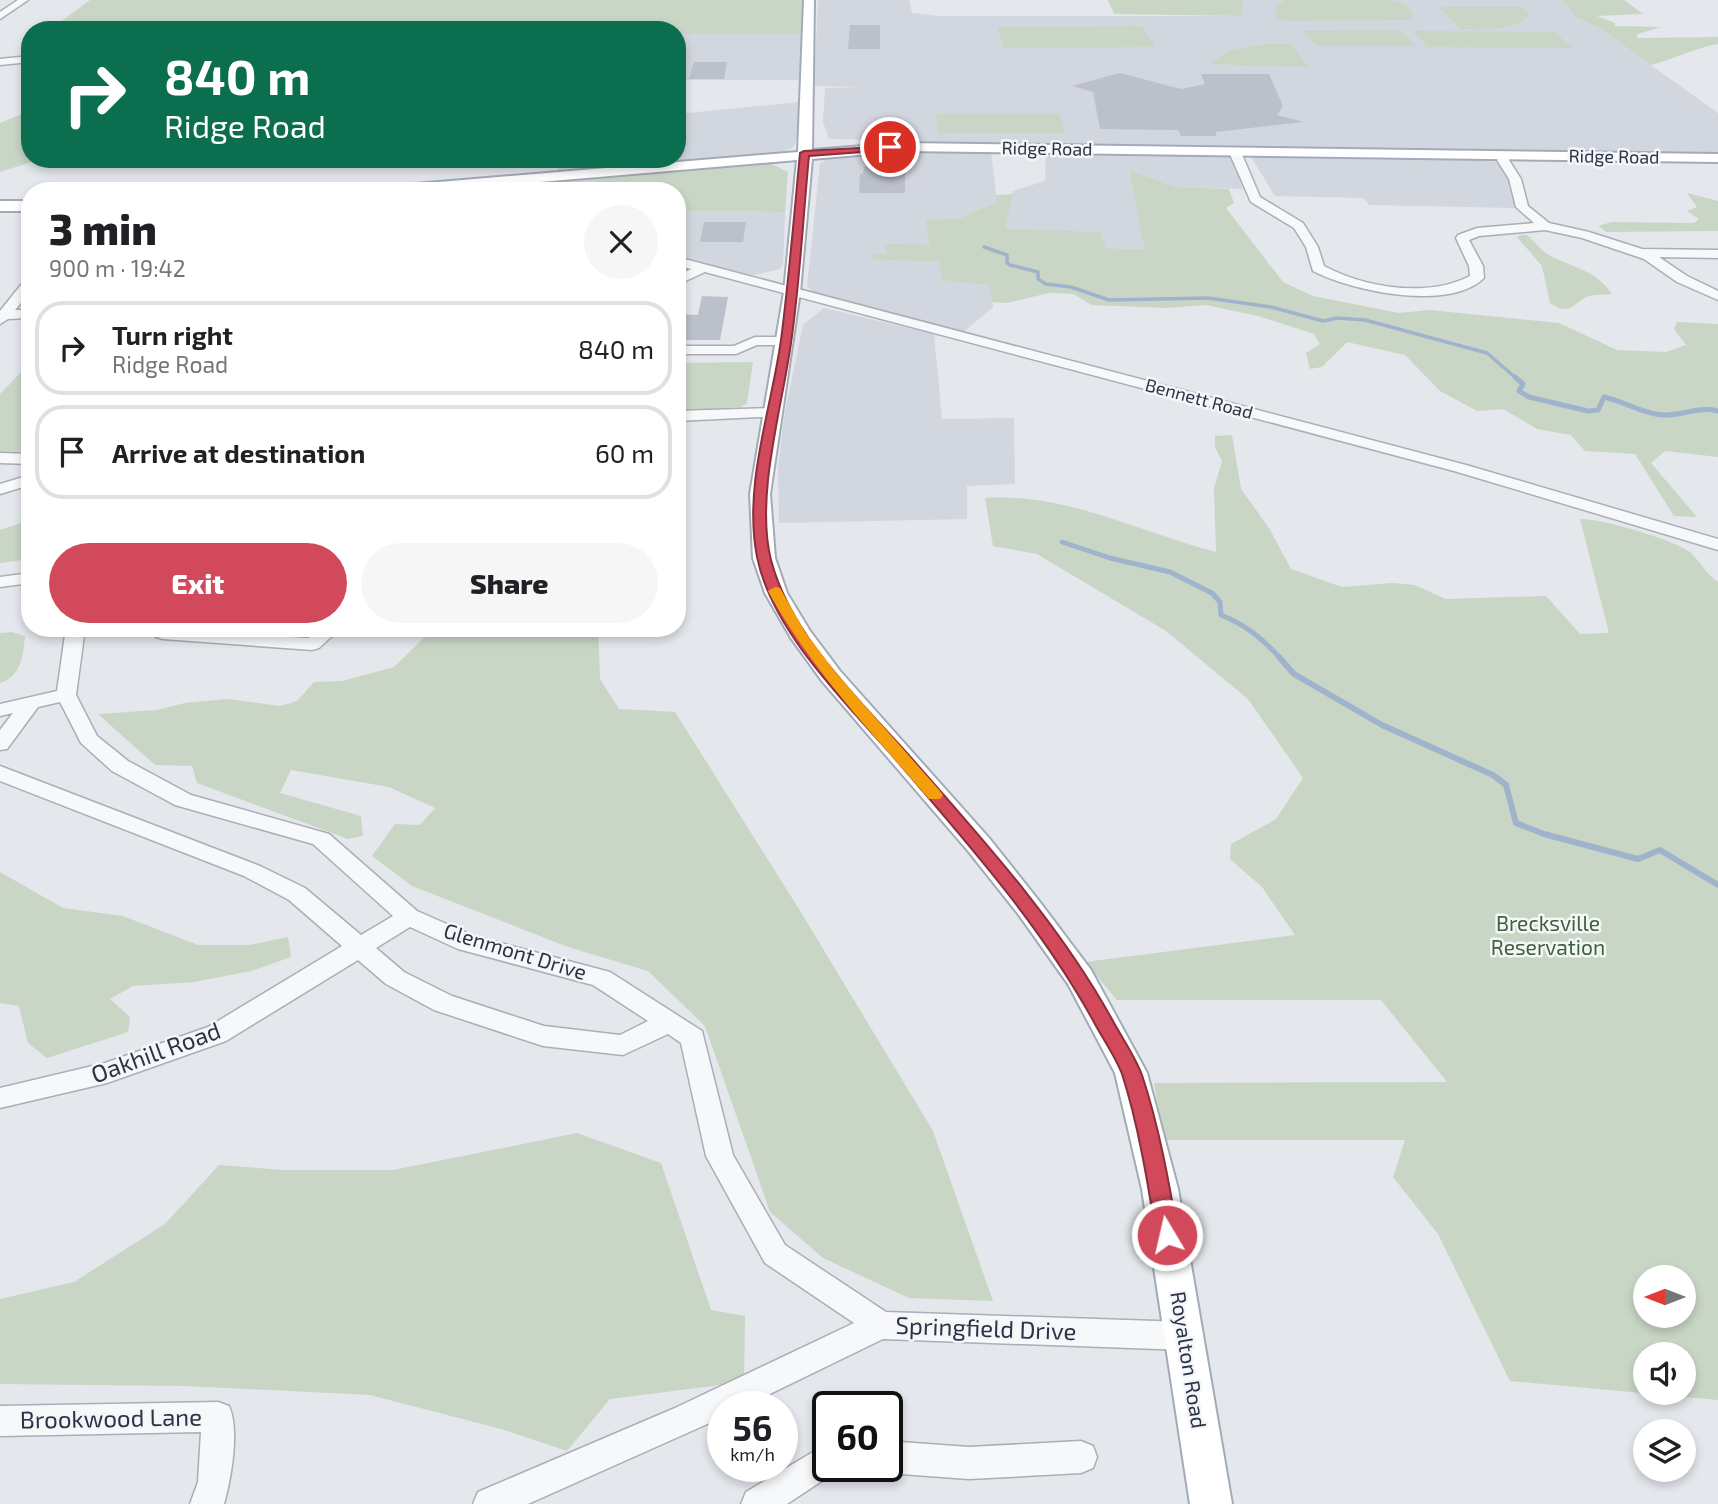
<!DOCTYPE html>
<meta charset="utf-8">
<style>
:root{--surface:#fff;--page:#f6f6f6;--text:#202124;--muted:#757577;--line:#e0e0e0;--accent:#d1495b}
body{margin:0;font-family:"Exo 2",sans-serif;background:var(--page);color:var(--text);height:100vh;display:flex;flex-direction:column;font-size:26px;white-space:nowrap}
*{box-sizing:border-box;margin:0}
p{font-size:23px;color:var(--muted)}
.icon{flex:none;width:38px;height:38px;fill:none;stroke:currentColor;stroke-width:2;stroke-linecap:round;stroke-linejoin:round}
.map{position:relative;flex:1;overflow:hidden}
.details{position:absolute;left:21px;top:182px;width:665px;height:455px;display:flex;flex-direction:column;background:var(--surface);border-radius:28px;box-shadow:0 4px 10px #0003}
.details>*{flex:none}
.banner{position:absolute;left:21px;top:21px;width:665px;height:147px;border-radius:28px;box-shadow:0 4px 10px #0003;background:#0b6e4f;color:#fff;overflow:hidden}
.needle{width:46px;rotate:270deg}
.tools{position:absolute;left:1633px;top:1265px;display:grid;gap:14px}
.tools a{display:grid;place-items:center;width:63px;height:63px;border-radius:50%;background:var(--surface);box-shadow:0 4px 10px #0003;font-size:35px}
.speed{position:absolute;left:707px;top:1391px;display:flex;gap:14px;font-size:35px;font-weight:700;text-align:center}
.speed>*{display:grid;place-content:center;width:91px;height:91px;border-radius:50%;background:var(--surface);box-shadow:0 4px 10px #0003;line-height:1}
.speed small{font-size:18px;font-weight:400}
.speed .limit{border:4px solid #111;border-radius:10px;background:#fff;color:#111}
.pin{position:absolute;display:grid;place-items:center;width:60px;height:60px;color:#fff;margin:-30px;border:4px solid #fff;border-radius:50%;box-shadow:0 2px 7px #0007}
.me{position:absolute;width:77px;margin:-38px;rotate:351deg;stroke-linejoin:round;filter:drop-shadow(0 0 5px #0008)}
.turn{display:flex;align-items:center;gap:24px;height:147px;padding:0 28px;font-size:32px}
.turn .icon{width:91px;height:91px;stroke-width:2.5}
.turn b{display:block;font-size:49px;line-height:60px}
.round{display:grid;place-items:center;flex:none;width:74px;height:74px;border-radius:37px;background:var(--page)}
.headline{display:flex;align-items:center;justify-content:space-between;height:119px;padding:0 28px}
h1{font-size:42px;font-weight:800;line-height:52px}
.action{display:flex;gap:14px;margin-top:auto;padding:14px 28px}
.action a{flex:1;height:80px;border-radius:42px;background:var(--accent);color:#fff;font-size:28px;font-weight:800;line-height:80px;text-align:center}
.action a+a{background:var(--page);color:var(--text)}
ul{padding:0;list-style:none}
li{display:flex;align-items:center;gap:21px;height:94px;margin:0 14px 10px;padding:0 14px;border:4px solid var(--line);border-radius:28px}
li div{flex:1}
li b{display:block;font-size:26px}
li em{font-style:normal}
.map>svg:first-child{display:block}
.built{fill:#d2d6de}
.green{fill:#c9d6c5;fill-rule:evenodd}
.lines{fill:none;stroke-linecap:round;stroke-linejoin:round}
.stream-far2{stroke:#9fb4cc;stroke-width:3.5}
.stream-far1{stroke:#9fb4cc;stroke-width:5}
.stream{stroke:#9fb4cc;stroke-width:6}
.building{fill:#bbc0ca}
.minor-casing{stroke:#a9aeb7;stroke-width:3}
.major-casing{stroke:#a3abb8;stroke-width:4}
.minor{fill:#f7f8fa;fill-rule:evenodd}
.major{fill:#fff;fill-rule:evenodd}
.route{fill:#d1495b;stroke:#882f3b;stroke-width:2}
.slow{fill:#f59e0b}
.labels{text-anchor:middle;stroke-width:5;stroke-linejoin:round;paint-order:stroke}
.far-street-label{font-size:18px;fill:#2b3445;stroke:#f4f6f9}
.park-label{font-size:21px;fill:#3f6138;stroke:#f4f6f9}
.street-label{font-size:21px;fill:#2b3445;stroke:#f4f6f9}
.near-street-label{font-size:24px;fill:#2b3445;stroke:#f4f6f9}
</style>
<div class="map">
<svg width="1718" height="1504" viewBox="0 0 1718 1504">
<rect width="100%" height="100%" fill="#e4e7ec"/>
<path class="built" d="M 818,0 L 909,0 L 912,13 L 939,16 L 1242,16 L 1243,0 L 1562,0 L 1576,17 L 1600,29 L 1718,113 L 1718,156 L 926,144 L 922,140 L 829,139 L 823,122 L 825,88 L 864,87 L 814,86 Z
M 677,34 L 805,34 L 803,80 L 677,80 Z
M 801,102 L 796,142 L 792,148 L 783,152 L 557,172 L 560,159 L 677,159 L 677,114 Z
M 901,150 L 991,151 L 997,202 L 960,218 L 926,221 L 988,260 L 993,307 L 961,334 L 819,297 L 807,286 L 820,164 L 829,158 L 849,154 Z
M 1125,152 L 1226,155 L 1232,159 L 1243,189 L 1176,187 L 1129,170 L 1144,249 L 1106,248 L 1005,229 L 1013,191 L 1045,181 L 1046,154 L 1126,155 Z
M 1250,155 L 1484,158 L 1496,162 L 1511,179 L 1516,208 L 1369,205 L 1364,198 L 1275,196 Z
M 589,175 L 604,191 L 446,191 L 452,188 Z
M 677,211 L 785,212 L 783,265 L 780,269 L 755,275 L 733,274 L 677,259 Z
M 824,308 L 934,334 L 942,419 L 1014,418 L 1015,484 L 967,486 L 967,519 L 779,523 L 778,468 L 784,416 L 803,325 Z"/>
<path class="green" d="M 90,0 L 806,0 L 805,34 L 677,34 L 677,30 L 43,30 L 55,26 Z
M 1108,0 L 1243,0 L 1242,16 L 1114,14 Z
M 1284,0 L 1390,0 L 1406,5 L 1413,15 L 1408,20 L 1285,21 L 1278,19 L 1275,9 Z
M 1562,0 L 1624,0 L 1643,14 L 1597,16 L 1615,23 L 1615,26 L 1661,27 L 1638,34 L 1637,38 L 1718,37 L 1718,44 C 1695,48 1674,59 1651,65 L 1600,29 L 1576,17 Z
M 1442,7 L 1523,7 L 1529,14 C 1516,33 1481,29 1461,29 L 1440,8 Z
M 1142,26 L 1155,47 L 1004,48 L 997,27 Z
M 1400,30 L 1416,46 L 1316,46 L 1303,31 Z
M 1413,31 L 1554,32 L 1573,48 L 1428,47 Z
M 1268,44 L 1292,44 L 1308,67 L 1211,64 C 1225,48 1248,47 1268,44 Z
M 30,111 L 30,159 L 41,159 L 0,172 L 0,123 Z
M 936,114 L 1060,114 L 1064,133 L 938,133 Z
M 769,163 L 788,172 L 785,212 L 677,211 L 677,191 L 604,191 L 589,175 Z
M 1129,170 L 1176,187 L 1229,189 L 1234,203 L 1226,208 L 1283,282 L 1313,296 L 1399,313 L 1430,310 L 1559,323 L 1617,350 L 1666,352 L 1686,345 L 1674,329 L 1677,322 L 1718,324 L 1718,457 L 1665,451 L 1651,463 L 1697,517 L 1674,516 L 1635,454 L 1585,451 L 1571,435 L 1537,429 L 1503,409 L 1477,411 L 1440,391 L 1405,355 L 1347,342 L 1322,367 L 1310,369 L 1306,353 L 1320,344 L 1314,334 L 1258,316 L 1206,305 L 1166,308 L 1091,305 L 1074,294 L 1049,293 L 1006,303 L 992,302 L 990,285 L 941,280 L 940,262 L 870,259 L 873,254 L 888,254 L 885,247 L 889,244 L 930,245 L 926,220 L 960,218 L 997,202 L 996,195 L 1013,194 L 1005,229 L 1100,232 L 1106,248 L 1144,249 Z
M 1687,193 L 1718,201 L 1718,231 L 1606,232 L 1599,226 L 1611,222 L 1694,223 L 1699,219 L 1687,211 L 1697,207 Z
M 1521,235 L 1527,235 C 1534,241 1540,249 1547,254 C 1572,268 1595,269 1612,294 C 1605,295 1596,294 1589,296 C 1573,301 1573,318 1550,303 L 1542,266 L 1517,237 Z
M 753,362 L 747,403 L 741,407 L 677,411 L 677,363 Z
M 30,363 L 30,454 L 0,454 L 0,394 Z
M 1232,435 L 1241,489 L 1269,528 L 1291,569 L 1342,587 L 1392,583 L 1415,585 L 1445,599 L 1546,596 L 1580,634 L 1609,633 L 1580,519 C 1603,519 1667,538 1687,550 C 1699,558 1705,574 1718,582 L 1718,1400 L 1510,1381 L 1438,1234 L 1393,1177 L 1405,1140 L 1163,1140 L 1154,1083 L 1447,1082 L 1381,1000 L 1117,1000 L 1085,962 L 1295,935 L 1262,887 L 1230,859 L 1231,844 L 1276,819 L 1303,778 L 1248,699 L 1166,631 L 1037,554 L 993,546 L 985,498 C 1068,493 1138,532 1216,552 L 1214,488 L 1222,461 L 1215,447 L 1215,436 ZM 1645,1278 L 1684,1278 L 1684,1316 L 1645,1316 ZM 1645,1354 L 1684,1354 L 1684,1393 L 1645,1393 Z
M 30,520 L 30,559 L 0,563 L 0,530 Z
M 434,628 L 598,628 L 600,679 L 619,709 L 675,712 L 799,909 L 933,1131 L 993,1301 L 909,1298 L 823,1258 L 770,1212 L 705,1026 L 648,971 L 568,947 L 412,886 L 372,856 L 395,824 L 420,825 L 435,808 L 389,787 L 291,770 L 280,793 L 361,816 L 363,836 L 348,839 L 197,783 L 192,766 L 155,765 L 98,714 L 157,710 L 185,703 L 227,699 L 280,706 L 297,701 L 314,682 L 342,681 L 394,667 Z
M 12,632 L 25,636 C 23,655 21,677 0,683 L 0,633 Z
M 0,872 L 63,908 L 123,916 L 198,945 L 249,945 L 288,937 L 291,957 L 251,971 L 194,982 L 133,986 L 110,999 L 130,1017 L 128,1032 L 47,1058 L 28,1043 L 19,1006 L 0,1003 Z
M 577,1133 L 661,1163 L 711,1310 L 745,1316 L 744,1382 L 610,1399 L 567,1451 L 501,1429 L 370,1395 L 185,1386 L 0,1384 L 0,1299 L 74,1282 L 165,1224 L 219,1165 L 284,1170 L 393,1170 Z"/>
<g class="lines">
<path class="stream-far2" d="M 984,247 L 1007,255 L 1007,263 L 1010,265 L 1038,272 L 1038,279 L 1046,284 L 1071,287 L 1109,300 L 1208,298 L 1271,307 L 1323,321 L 1337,318 L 1365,320 L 1487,353 L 1517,379"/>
<path class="stream-far1" d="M 1515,377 L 1523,384 L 1519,391 L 1529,397 L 1588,411 L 1598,410 L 1604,397 C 1624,401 1642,414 1663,415 C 1683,416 1698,406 1718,411
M 1062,542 L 1110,558 L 1170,572 L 1212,593 L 1220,602 L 1221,615 C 1246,625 1263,639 1281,659"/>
<path class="stream" d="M 1279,657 L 1294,674 L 1382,725 L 1493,775 L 1506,785 L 1516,823 L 1544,834 L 1638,859 L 1660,850 L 1718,885"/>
</g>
<path class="building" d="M 850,25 L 880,25 L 880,49 L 848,49 Z
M 694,62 L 727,62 L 724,79 L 689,79 Z
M 1120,73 L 1181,89 L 1205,84 L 1201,74 L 1269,74 L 1283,106 L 1277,115 L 1304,122 L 1215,132 L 1217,136 L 1181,136 L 1178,130 L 1100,129 L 1093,92 L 1072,86 Z
M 864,167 L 905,167 L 905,193 L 859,193 L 860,174 L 863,174 Z
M 704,222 L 746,222 L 743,242 L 700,242 Z
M 702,296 L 728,297 L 720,340 L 677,340 L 677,314 L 698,315 Z"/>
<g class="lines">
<defs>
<path id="minor" d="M 18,0 L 28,0 L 0,19 L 0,12 Z
M 30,56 L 30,62 L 0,65 L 0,59 Z
M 1235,149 L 1241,152 L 1260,197 L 1303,223 L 1318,247 L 1324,266 C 1366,288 1427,298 1470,276 L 1469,266 L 1456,238 L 1458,235 L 1477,228 L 1534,223 L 1516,207 L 1509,179 L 1497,160 L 1500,154 L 1504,153 L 1510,156 L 1509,160 L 1521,179 L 1528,206 L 1549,223 L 1589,232 L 1642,249 L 1718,250 L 1718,258 L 1659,257 L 1687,276 L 1718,291 L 1718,300 L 1677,282 L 1644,259 L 1582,238 L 1545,230 L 1479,236 L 1469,240 L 1483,266 L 1484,278 C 1449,312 1351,291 1313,271 L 1306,247 L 1294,228 L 1251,202 L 1229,152 Z
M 677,257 L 1466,465 L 1718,539 L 1718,550 L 1454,471 L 705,272 L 677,285 L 677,276 L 691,269 L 677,265 Z
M 30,279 L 30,292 L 15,310 L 30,310 L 30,318 L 8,319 L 0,324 L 0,311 L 25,280 Z
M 755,337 L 786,337 L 793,341 L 786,345 L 757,345 L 736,354 L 677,354 L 677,346 L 734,346 Z
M 773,408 L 778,410 L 781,413 L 778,416 L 677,421 L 677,411 Z
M 0,453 L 30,454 L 30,464 L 0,463 Z
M 30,475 L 30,485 L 0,494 L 0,484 Z
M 30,573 L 30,583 L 0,587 L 0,577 Z
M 66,628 L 85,628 L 76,695 L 97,736 L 128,761 L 191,795 L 329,834 L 417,911 L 474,936 L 610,972 L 702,1031 L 733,1155 L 785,1245 L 886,1312 L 1185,1322 L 1196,1326 L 1200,1336 L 1196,1346 L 1185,1350 L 883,1339 L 743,1407 L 723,1407 L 723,1417 L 528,1504 L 473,1504 L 478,1492 L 675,1408 L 854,1323 L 765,1263 L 706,1156 L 681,1043 L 668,1034 L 623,1055 L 543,1046 L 434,1010 L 386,984 L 358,960 L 226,1041 L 107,1083 L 0,1108 L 0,1088 L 105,1063 L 208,1027 L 342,946 L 289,900 L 244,876 L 0,781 L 0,766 L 260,866 L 305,888 L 361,935 L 393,916 L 313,844 L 175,805 L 112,771 L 81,743 L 60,702 L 38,707 L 7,749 L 0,750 L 0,730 L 13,713 L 0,716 L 0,704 L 57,691 ZM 410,927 L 458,949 L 593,985 L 648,1021 L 620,1035 L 544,1026 L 452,996 L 404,972 L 376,948 Z
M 147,628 L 308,638 L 320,628 L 341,628 L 319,648 L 312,650 L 163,639 L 156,637 Z
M 218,1402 L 229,1406 C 240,1430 231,1479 224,1504 L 190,1504 L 198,1482 L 201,1432 L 0,1436 L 0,1406 Z
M 887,1441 L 969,1447 L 1081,1441 L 1093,1446 L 1097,1457 L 1093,1468 L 1081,1473 L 969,1479 L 887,1473 L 875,1468 L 887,1466 Z
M 828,1443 L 828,1466 L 841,1466 L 840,1469 L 787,1504 L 741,1504 L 746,1492 Z"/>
<path id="major" d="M 804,0 L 814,0 L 812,150 L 903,143 L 1718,154 L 1718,162 L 903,151 L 812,159 L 800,292 L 770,494 L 775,558 L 787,593 L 810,631 L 840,671 L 989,838 L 1039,901 L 1091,970 L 1147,1073 L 1178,1189 L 1232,1504 L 1190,1504 L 1142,1189 L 1115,1073 L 1068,984 L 1019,915 L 969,852 L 822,681 L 791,638 L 765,593 L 753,558 L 750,494 L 784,292 L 797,160 L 434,191 L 372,191 L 379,187 L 798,152 Z
M 0,201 L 30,201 L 30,211 L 0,211 Z"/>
</defs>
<use href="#minor" class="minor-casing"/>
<use href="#major" class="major-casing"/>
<use href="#minor" class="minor"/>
<use href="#major" class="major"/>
</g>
<path class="route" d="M 893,146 L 890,150 L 809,156 C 803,218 800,281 791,343 C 782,408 755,497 771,560 C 792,639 861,701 914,761 C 986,843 1061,926 1113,1021 C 1122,1038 1135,1056 1142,1075 C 1159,1126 1169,1182 1178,1235 L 1174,1241 L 1167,1244 L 1159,1241 L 1156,1235 C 1148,1184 1138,1123 1122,1074 C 1116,1058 1105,1042 1096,1026 C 1044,929 968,844 896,760 C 847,704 772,632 757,557 C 743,485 771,411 781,340 C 789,278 794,216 800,153 L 804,151 Z"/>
<path class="slow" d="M 775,587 L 780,588 L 805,632 L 836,673 L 940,791 L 943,795 L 940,799 L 929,799 C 871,732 811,669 768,591 Z"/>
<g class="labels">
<g class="far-street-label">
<text transform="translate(1047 149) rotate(1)" y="6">Ridge Road</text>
<text transform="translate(1614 157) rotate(1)" y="6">Ridge Road</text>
<text transform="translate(1199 399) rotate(15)" y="6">Bennett Road</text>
</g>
<g class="park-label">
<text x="1548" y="931">Brecksville<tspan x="1548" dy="24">Reservation</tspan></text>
</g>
<g class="street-label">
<text transform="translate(515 952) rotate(17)" y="7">Glenmont Drive</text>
<text transform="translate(1188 1360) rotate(81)" y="7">Royalton Road</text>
</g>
<g class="near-street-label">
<text transform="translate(156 1053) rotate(-20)" y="8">Oakhill Road</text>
<text transform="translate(986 1329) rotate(2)" y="8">Springfield Drive</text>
<text transform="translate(111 1419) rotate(-1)" y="8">Brookwood Lane</text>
</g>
</g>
</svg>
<div class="tools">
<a><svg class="needle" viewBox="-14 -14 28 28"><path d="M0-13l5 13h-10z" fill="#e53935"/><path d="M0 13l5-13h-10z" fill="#757577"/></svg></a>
<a><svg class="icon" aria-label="sound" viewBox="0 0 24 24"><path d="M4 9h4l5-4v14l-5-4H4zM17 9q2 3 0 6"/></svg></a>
<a><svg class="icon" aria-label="layers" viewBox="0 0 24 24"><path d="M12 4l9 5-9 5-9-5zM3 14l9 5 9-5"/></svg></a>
</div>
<div class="speed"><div>56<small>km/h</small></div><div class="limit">60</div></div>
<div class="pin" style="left:890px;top:147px;background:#d93025"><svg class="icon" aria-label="arrive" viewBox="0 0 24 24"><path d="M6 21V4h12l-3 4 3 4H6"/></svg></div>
<svg class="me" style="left:1167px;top:1235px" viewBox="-20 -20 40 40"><circle r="17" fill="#d1495b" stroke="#fff" stroke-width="3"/><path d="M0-11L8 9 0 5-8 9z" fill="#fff"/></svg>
<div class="banner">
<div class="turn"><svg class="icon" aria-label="right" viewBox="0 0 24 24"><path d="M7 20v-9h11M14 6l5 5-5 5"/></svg><div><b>840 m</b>Ridge Road</div></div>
</div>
<section class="details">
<div class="headline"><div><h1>3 min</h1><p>900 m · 19:42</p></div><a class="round"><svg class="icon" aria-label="close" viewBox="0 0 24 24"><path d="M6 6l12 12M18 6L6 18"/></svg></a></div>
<ul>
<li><svg class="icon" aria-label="right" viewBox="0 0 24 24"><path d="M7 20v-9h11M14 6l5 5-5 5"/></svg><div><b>Turn right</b><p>Ridge Road</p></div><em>840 m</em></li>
<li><svg class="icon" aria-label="arrive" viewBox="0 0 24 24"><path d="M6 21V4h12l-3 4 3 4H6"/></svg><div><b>Arrive at destination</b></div><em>60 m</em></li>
</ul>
<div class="action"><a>Exit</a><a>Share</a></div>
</section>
</div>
